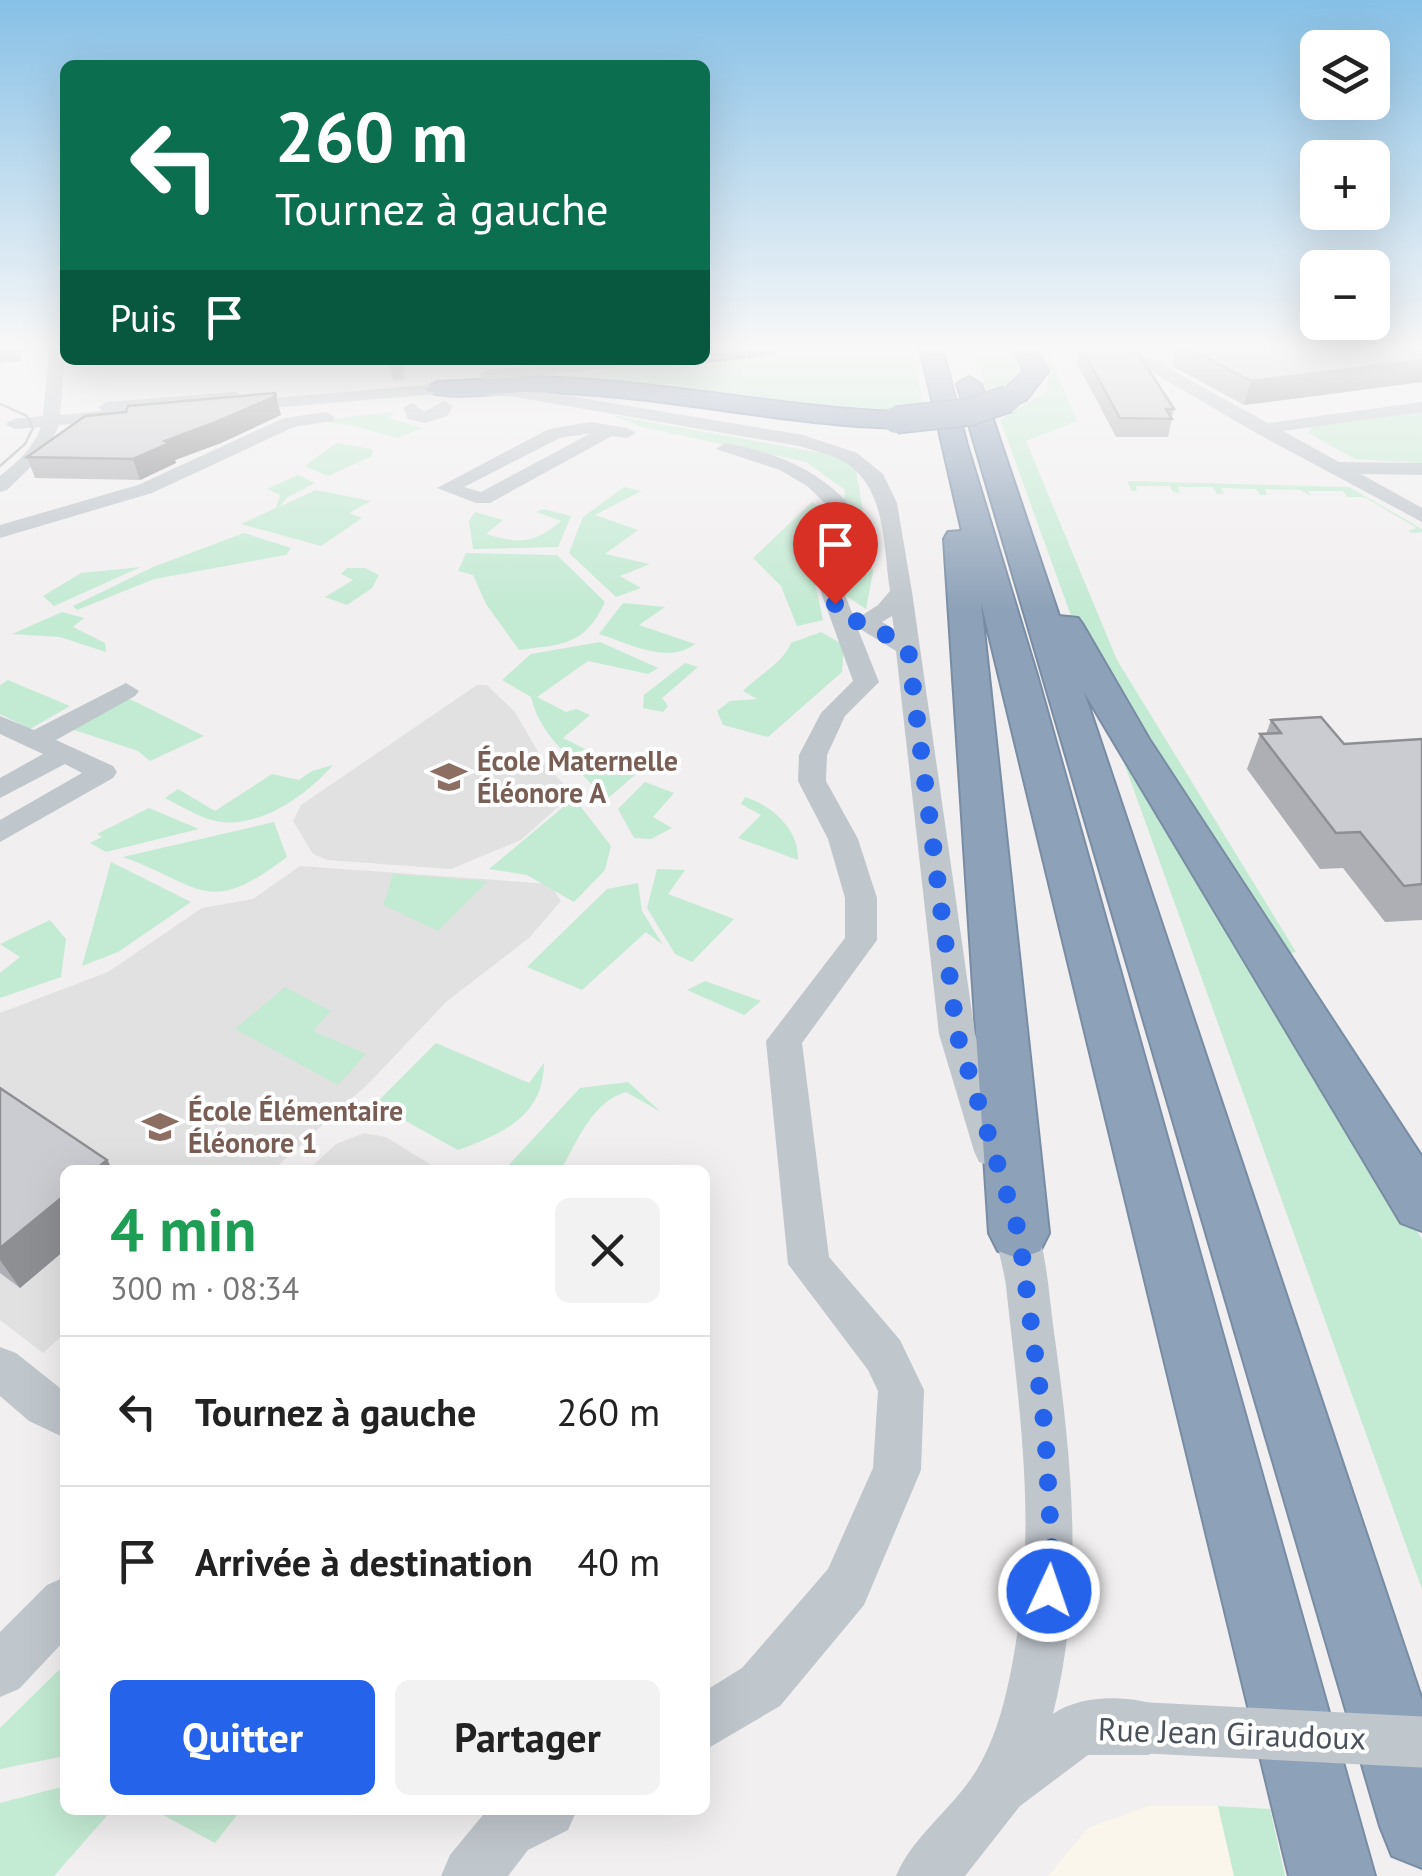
<!DOCTYPE html>
<html lang="fr">
<meta charset="utf-8">
<style>
:root{--surface:#fff;--page:#f2f2f2;--text:#222;--muted:#767676;--line:#e0e0e0;--accent:#2563eb}
body{margin:0;font-family:"PT Sans",sans-serif;background:var(--page);color:var(--text);height:100vh;display:flex;flex-direction:column;font-size:38px;white-space:nowrap}
*{box-sizing:border-box;margin:0}
p{font-size:32px;color:var(--muted)}
.icon{flex:none;width:55px;height:55px;fill:none;stroke:currentColor;stroke-width:2;stroke-linecap:round;stroke-linejoin:round}
.map{position:relative;flex:1;overflow:hidden}
.sheet{position:absolute;left:60px;top:1165px;width:650px;height:650px;display:flex;flex-direction:column;background:var(--surface);border-radius:15px;box-shadow:0 10px 40px #0002}
.sheet>*{flex:none}
.banner{position:absolute;left:60px;top:60px;width:650px;height:305px;border-radius:15px;box-shadow:0 10px 40px #0002;background:#0b6e4f;color:#fff;overflow:hidden}
.buttons{position:absolute;left:1300px;top:30px;display:grid;gap:20px}
.buttons a{display:grid;place-items:center;width:90px;height:90px;border-radius:15px;background:var(--surface);box-shadow:0 10px 40px #0002;font-size:50px}
.pin{position:absolute;display:grid;place-items:center;width:85px;height:85px;color:#fff;margin:-102px -42px;border-radius:50% 50% 50% 0;rotate:-45deg;box-shadow:0 0 10px #0007}
.pin .icon{rotate:45deg}
.me{position:absolute;width:110px;margin:-55px;rotate:3deg;stroke-linejoin:round;filter:drop-shadow(0 0 8px #0008)}
.turn{display:flex;align-items:center;gap:35px;height:210px;padding:0 50px;font-size:45px}
.turn .icon{width:130px;height:130px;stroke-width:2.5}
.turn b{display:block;font-size:70px;line-height:85px}
.then{display:flex;align-items:center;height:95px;padding:0 50px;background:#0003;gap:20px;font-size:38px}
.round{display:grid;place-items:center;flex:none;width:105px;height:105px;border-radius:15px;background:var(--page)}
.head{display:flex;align-items:center;justify-content:space-between;height:170px;padding:0 50px}
h1{font-size:60px;font-weight:700;line-height:75px;color:#1e9e55}
.primary-button{display:flex;gap:20px;margin-top:auto;padding:20px 50px}
.primary-button a{flex:1;height:115px;border-radius:15px;background:var(--accent);color:#fff;font-size:40px;font-weight:700;line-height:115px;text-align:center}
.primary-button a+a{background:var(--page);color:var(--text)}
ul{padding:0;list-style:none}
li{display:flex;align-items:center;gap:30px;height:150px;padding:0 50px;border-top:2px solid var(--line)}
li div{flex:1}
li b{display:block;font-size:38px}
li em{font-style:normal}
.map>svg:first-child{display:block}
.commercial{fill:#faf6eb}
.education{fill:#e2e1e1}
.green{fill:#c3ead3}
.lines{fill:none;stroke-linecap:round;stroke-linejoin:round}
.highway-casing{stroke:#788ca4;stroke-width:4}
.minor{fill:#bfc6cc;fill-rule:evenodd}
.highway{fill:#8da1b8;fill-rule:evenodd}
.tram{stroke:#b2b5b9;stroke-width:2.5}
.highway-bridge-casing{stroke:#788ca4;stroke-width:29;stroke-linecap:butt}
.minor-bridge{stroke:#bfc6cc;stroke-width:51}
.highway-bridge{stroke:#8da1b8;stroke-width:26}
.wall{fill:#aeafb4}
.shaded-wall{fill:#8d8f92}
.building{fill:#caccd1;stroke:#8d8f92;stroke-width:2.5}
.route{stroke:#2563eb;stroke-width:18;stroke-dasharray:0 32.4}
.labels{text-anchor:middle;stroke-width:8;stroke-linejoin:round;paint-order:stroke}
.education-label{font-size:28px;font-weight:bold;fill:#785e54;stroke:#fff;text-anchor:start}
.near-street-label{font-size:32px;fill:#49525b;stroke:#fff}
</style>
<div class="map">
<svg width="1422" height="1876" viewBox="0 0 1422 1876">
<rect width="100%" height="100%" fill="#f1efef"/>
<path class="commercial" d="M 1149,1806 L 1218,1806 L 1234,1876 L 1048,1876 L 1088,1828 Z"/>
<path class="education" d="M 477,685 L 487,685 L 515,712 L 545,764 L 570,791 L 567,799 L 521,840 L 451,869 L 327,860 L 313,854 L 293,821 L 301,805 Z
M 300,866 L 550,884 L 561,901 L 529,938 L 446,1002 L 369,1083 L 273,1170 L 65,1170 L 65,1333 L 43,1353 L 0,1320 L 0,1013 L 108,972 L 202,908 L 253,899 Z
M 364,1133 L 386,1137 L 439,1170 L 308,1170 L 336,1144 Z"/>
<path class="green" d="M 801,347 L 912,347 L 924,414 L 441,383 L 550,376 Z
M 974,347 L 1011,347 L 1024,374 L 1015,387 L 989,401 Z
M 1033,347 L 1046,347 L 1077,421 L 1026,441 L 1117,660 L 1296,952 L 1252,959 L 1422,1239 L 1422,1589 L 1000,419 L 1048,391 L 1049,369 Z
M 388,412 L 395,413 L 389,418 L 422,428 L 397,438 L 351,425 L 314,421 Z
M 1422,412 L 1422,463 L 1355,459 L 1308,433 L 1311,427 Z
M 611,415 L 833,455 L 856,470 L 873,572 L 866,609 L 839,591 L 845,490 L 806,462 L 642,427 Z
M 336,443 L 372,449 L 372,456 L 328,476 L 305,466 Z
M 298,475 L 315,483 L 288,497 L 279,507 L 316,490 L 371,501 L 349,513 L 362,518 L 321,546 L 241,524 L 276,508 L 280,495 L 267,489 Z
M 1127,481 L 1349,487 L 1422,529 L 1422,532 L 1412,533 L 1408,531 L 1417,528 L 1364,497 L 1347,497 L 1343,491 L 1308,491 L 1311,496 L 1300,490 L 1265,489 L 1267,495 L 1260,495 L 1256,489 L 1221,488 L 1224,494 L 1217,494 L 1213,487 L 1178,487 L 1180,493 L 1173,492 L 1170,486 L 1136,486 L 1137,491 L 1132,491 Z
M 624,487 L 641,491 L 595,515 L 638,530 L 605,554 L 650,564 L 620,576 L 641,588 L 616,597 L 569,553 L 583,517 Z
M 812,502 L 824,509 L 809,556 L 823,620 L 797,626 L 781,586 L 753,558 Z
M 543,509 L 571,516 L 558,547 L 473,549 L 469,521 L 475,512 L 503,520 L 486,534 C 519,544 534,544 561,521 L 536,512 Z
M 244,533 L 291,548 L 286,555 L 154,579 L 77,610 L 73,606 L 153,567 Z
M 466,553 L 557,555 L 605,602 C 584,646 564,644 519,650 L 486,604 L 473,575 L 458,571 Z
M 141,567 L 54,606 L 43,596 L 81,573 Z
M 347,568 L 365,568 L 379,575 L 372,588 L 347,605 L 325,597 L 353,580 L 341,574 Z
M 623,603 L 665,607 L 639,625 L 695,644 C 668,665 628,643 599,634 Z
M 62,612 L 84,618 L 73,627 L 105,643 L 106,652 L 60,637 L 12,634 Z
M 821,632 L 844,645 L 842,672 L 768,737 L 723,725 L 717,711 L 730,701 L 757,699 L 743,691 C 759,675 783,663 791,643 Z
M 600,642 L 658,668 L 648,674 L 588,661 L 537,697 L 566,712 L 576,709 L 590,715 L 563,738 L 587,750 L 566,754 C 549,737 537,721 531,697 L 502,680 L 531,654 Z
M 685,663 L 698,667 L 662,698 L 668,706 L 663,712 L 643,708 L 644,695 Z
M 8,680 L 70,706 L 30,729 L 0,714 L 0,685 Z
M 126,697 L 204,736 L 150,761 L 138,751 L 68,728 Z
M 591,754 L 636,774 L 606,800 L 568,759 Z
M 333,765 C 305,797 253,834 208,819 C 194,814 179,805 165,798 L 178,789 L 215,811 L 272,774 L 299,780 L 312,771 Z
M 645,782 L 674,793 L 653,817 L 672,828 L 651,839 L 634,838 L 618,809 Z
M 745,797 C 773,806 799,829 798,860 L 738,838 L 761,815 L 741,804 Z
M 574,798 L 611,846 L 605,870 L 574,902 L 527,875 L 489,869 Z
M 149,808 L 199,829 L 106,852 L 90,843 L 102,837 L 97,834 Z
M 274,822 L 287,857 C 207,918 203,886 123,857 Z
M 111,862 L 191,902 L 118,952 L 82,966 Z
M 657,869 L 685,870 L 668,894 L 734,919 L 692,962 L 675,954 L 647,908 Z
M 393,874 L 488,881 L 438,931 L 383,905 Z
M 638,883 L 642,911 L 663,945 L 646,932 L 582,990 L 527,967 L 607,889 Z
M 50,920 L 66,939 L 61,977 L 0,998 L 0,973 L 20,957 L 0,944 Z
M 705,981 L 761,1001 L 744,1015 L 687,990 Z
M 285,987 L 331,1011 L 313,1031 L 366,1054 L 338,1085 L 235,1029 Z
M 436,1043 L 529,1083 L 544,1063 C 543,1117 503,1133 458,1150 L 375,1104 Z
M 628,1082 L 661,1112 L 626,1092 C 593,1101 577,1141 561,1170 L 504,1170 L 580,1088 Z
M 65,1664 L 65,1756 L 0,1769 L 0,1728 Z
M 65,1786 L 65,1810 L 112,1810 L 54,1876 L 0,1876 L 0,1803 Z
M 1218,1806 L 1270,1809 L 1285,1876 L 1234,1876 Z
M 154,1810 L 241,1810 L 215,1843 Z"/>
<g class="lines">
<defs>
<path id="highway" d="M 705,347 L 780,347 L 769,354 L 705,361 L 701,360 L 705,360 Z
M 920,347 L 942,347 L 967,445 L 1037,675 L 1375,1876 L 1289,1876 L 981,602 L 1049,1233 L 1040,1251 L 1019,1259 L 998,1251 L 989,1233 L 944,539 L 948,532 L 962,531 Z
M 1012,347 L 1035,347 L 1048,371 L 1026,400 L 1008,407 L 995,399 L 1024,371 Z
M 533,377 C 654,379 774,407 896,412 L 909,420 L 896,428 L 857,426 C 748,418 639,392 529,392 C 508,392 436,402 425,389 L 437,382 Z
M 969,377 L 981,384 L 1059,616 L 1078,618 L 1083,625 L 1149,739 L 1422,1157 L 1422,1231 L 1401,1223 L 1084,692 L 1422,1700 L 1422,1868 L 1392,1856 L 1380,1826 L 957,384 Z"/>
</defs>
<use href="#highway" class="highway-casing"/>
<path class="minor" d="M 46,347 L 62,347 L 65,353 L 60,415 L 102,411 L 98,407 L 107,402 L 233,392 L 239,393 L 239,401 L 437,384 L 509,386 L 803,435 L 857,453 L 883,474 L 897,503 L 912,592 L 975,1034 L 1012,1151 L 1007,1162 L 993,1167 L 979,1162 L 974,1151 L 939,1034 L 896,651 L 857,627 L 879,682 L 845,716 L 827,755 L 826,781 L 858,839 L 877,898 L 877,940 L 802,1043 L 829,1257 L 900,1340 L 924,1390 L 921,1470 L 864,1605 L 780,1706 L 705,1750 L 705,1691 L 742,1668 L 828,1569 L 873,1468 L 878,1391 L 868,1370 L 788,1264 L 766,1041 L 845,938 L 845,898 L 828,839 L 798,781 L 799,755 L 821,713 L 853,681 L 812,567 L 814,530 L 827,505 L 807,486 L 780,470 L 716,449 L 725,443 C 772,452 811,466 845,500 L 848,504 C 824,551 837,574 855,620 L 878,605 L 890,591 C 883,547 887,487 844,462 C 831,454 814,451 799,446 L 509,396 L 437,394 L 236,411 L 230,410 L 230,402 L 134,410 L 137,414 L 128,419 L 59,425 L 46,452 L 7,490 L 0,492 L 0,476 C 17,462 33,449 41,427 L 14,429 L 5,424 L 14,419 L 43,416 L 49,353 ZM 892,616 L 894,629 L 882,622 Z
M 1110,347 L 1130,347 L 1268,423 L 1422,402 L 1422,412 L 1283,431 L 1339,462 L 1422,463 L 1422,475 L 1361,474 L 1422,508 L 1422,522 L 1256,433 Z
M 387,360 L 403,360 L 405,380 L 393,380 Z
M 597,360 L 659,360 L 651,365 L 486,380 L 478,375 L 486,370 Z
M 444,401 L 453,406 L 447,416 L 425,423 L 408,419 L 403,408 L 412,403 L 424,412 Z
M 326,412 L 335,417 L 332,421 L 294,427 L 152,493 L 0,538 L 0,525 L 138,485 L 284,418 Z
M 590,422 L 627,428 L 636,433 L 627,438 L 612,436 L 490,503 L 476,503 L 437,488 L 549,429 ZM 591,433 L 481,492 L 464,487 L 560,438 Z
M 126,683 L 139,691 L 135,696 L 56,740 L 113,766 L 117,772 L 113,778 L 0,842 L 0,820 L 82,773 L 65,764 L 0,798 L 0,778 L 43,754 L 0,734 L 0,716 L 34,730 Z
M 1014,1200 L 1028,1205 C 1047,1244 1048,1290 1054,1332 C 1072,1461 1085,1586 1053,1714 C 1083,1693 1135,1695 1167,1709 L 1175,1728 L 1167,1747 L 1148,1755 L 1088,1755 L 1020,1806 L 965,1876 L 896,1876 C 912,1838 947,1813 970,1780 C 1001,1737 1012,1672 1019,1621 C 1035,1510 1018,1397 1006,1286 C 1003,1262 989,1227 1000,1205 Z
M 0,1347 L 16,1353 L 65,1392 L 65,1438 L 29,1421 L 0,1396 Z
M 65,1577 L 65,1640 L 19,1689 L 0,1697 L 0,1632 L 47,1585 Z
M 487,1810 L 577,1810 L 568,1830 L 528,1850 L 508,1876 L 441,1876 L 450,1855 Z"/>
<use href="#highway" class="highway"/>
<path class="tram" d="M 0,404 L 27,416 L 33,428 L 25,444 L 0,466"/>
<defs>
<path id="highway-bridge" d="M 896,420 L 970,412 L 1008,399"/>
</defs>
<use href="#highway-bridge" class="highway-bridge-casing"/>
<path class="minor-bridge" d="M 1148,1728 L 1422,1742"/>
<use href="#highway-bridge" class="highway-bridge"/>
</g>
<path class="wall" d="M 1080,347 L 1128,347 L 1174,409 L 1168,437 L 1116,437 L 1077,363 Z
M 1176,347 L 1422,347 L 1422,382 L 1244,405 L 1172,366 Z
M 281,415 L 221,443 L 175,460 L 176,463 L 140,480 L 35,478 L 27,457 Z
M 1271,720 L 1344,744 L 1422,739 L 1422,920 L 1385,922 L 1343,868 L 1320,869 L 1247,769 L 1260,734 L 1266,734 Z
M 0,1088 L 107,1160 L 113,1170 L 65,1170 L 65,1250 L 20,1288 L 0,1273 Z"/>
<path class="shaded-wall" d="M 0,347 L 24,347 L 20,361 L 0,363 Z
M 1422,360 L 1422,382 L 1244,405 L 1251,381 Z
M 276,396 L 281,415 L 221,443 L 175,460 L 176,463 L 140,480 L 133,459 L 165,441 Z
M 107,1160 L 113,1170 L 95,1170 Z
M 65,1195 L 65,1250 L 20,1288 L 0,1260 L 0,1248 Z"/>
<path class="building" d="M 1081,347 L 1128,347 L 1132,354 L 1138,353 L 1174,409 L 1166,409 L 1172,419 L 1120,418 Z
M 1186,347 L 1422,347 L 1422,360 L 1251,381 Z
M 275,393 L 276,396 L 216,422 L 165,441 L 170,443 L 133,459 L 27,457 L 85,416 L 126,412 L 128,406 Z
M 1321,717 L 1344,744 L 1422,739 L 1422,884 L 1404,886 L 1360,832 L 1336,833 L 1260,734 L 1281,733 L 1271,720 Z
M 0,1088 L 107,1160 L 95,1170 L 65,1170 L 65,1195 L 0,1248 Z"/>
<linearGradient id="sky" x2="0" y2="1"><stop stop-color="#87c0e6"/><stop offset="0.57" stop-color="#f9f8f8"/><stop offset="1" stop-color="#f9f8f8" stop-opacity="0"/></linearGradient>
<rect width="1422" height="610" fill="url(#sky)"/>
<g class="lines">
<path class="route" d="M 835,604 L 842,620 L 865,622 L 908,648 L 957,1034 L 1019,1233 L 1045,1429 L 1052,1554 L 1049,1591"/>
</g>
<defs>
<symbol id="school-bare" viewBox="-9 -9 18 18"><path d="M0-5L7-2L0 1L-7-2ZM-4 1L0 2.5L4 1V4Q0 6-4 4Z" fill="#8d6e63" stroke="#fff" stroke-width="2.5" paint-order="stroke"/></symbol>
</defs>
<g fill-rule="evenodd">
<use href="#school-bare" x="424" y="752" width="50" height="50"/>
<use href="#school-bare" x="135" y="1102" width="50" height="50"/>
</g>
<g class="labels">
<g class="education-label">
<text x="477" y="771">École Maternelle<tspan x="477" dy="32">Éléonore A</tspan></text>
<text x="188" y="1121">École Élémentaire<tspan x="188" dy="32">Éléonore 1</tspan></text>
</g>
<g class="near-street-label">
<text transform="translate(1232 1734) rotate(2)" y="11">Rue Jean Giraudoux</text>
</g>
</g>
</svg>
<div class="buttons">
<a><svg class="icon" aria-label="layers" viewBox="0 0 24 24"><path d="M12 4l9 5-9 5-9-5zM3 14l9 5 9-5"/></svg></a>
<a>+</a>
<a>−</a>
</div>
<div class="pin" style="left:835px;top:604px;background:#d93025"><svg class="icon" aria-label="arrive" viewBox="0 0 24 24"><path d="M6 21V4h12l-3 4 3 4H6"/></svg></div>
<svg class="me" style="left:1049px;top:1591px" viewBox="-20 -20 40 40"><circle r="17" fill="#2563eb" stroke="#fff" stroke-width="3"/><path d="M0-11L8 9 0 5-8 9z" fill="#fff"/></svg>
<div class="banner">
<div class="turn"><svg class="icon" aria-label="left" viewBox="0 0 24 24"><path d="M17 20v-9H6M10 6l-5 5 5 5"/></svg><div><b>260 m</b>Tournez à gauche</div></div>
<div class="then">Puis<svg class="icon" aria-label="arrive" viewBox="0 0 24 24"><path d="M6 21V4h12l-3 4 3 4H6"/></svg></div>
</div>
<section class="sheet">
<div class="head"><div><h1>4 min</h1><p>300 m · 08:34</p></div><a class="round"><svg class="icon" aria-label="close" viewBox="0 0 24 24"><path d="M6 6l12 12M18 6L6 18"/></svg></a></div>
<ul>
<li><svg class="icon" aria-label="left" viewBox="0 0 24 24"><path d="M17 20v-9H6M10 6l-5 5 5 5"/></svg><div><b>Tournez à gauche</b></div><em>260 m</em></li>
<li><svg class="icon" aria-label="arrive" viewBox="0 0 24 24"><path d="M6 21V4h12l-3 4 3 4H6"/></svg><div><b>Arrivée à destination</b></div><em>40 m</em></li>
</ul>
<div class="primary-button"><a>Quitter</a><a>Partager</a></div>
</section>
</div>
